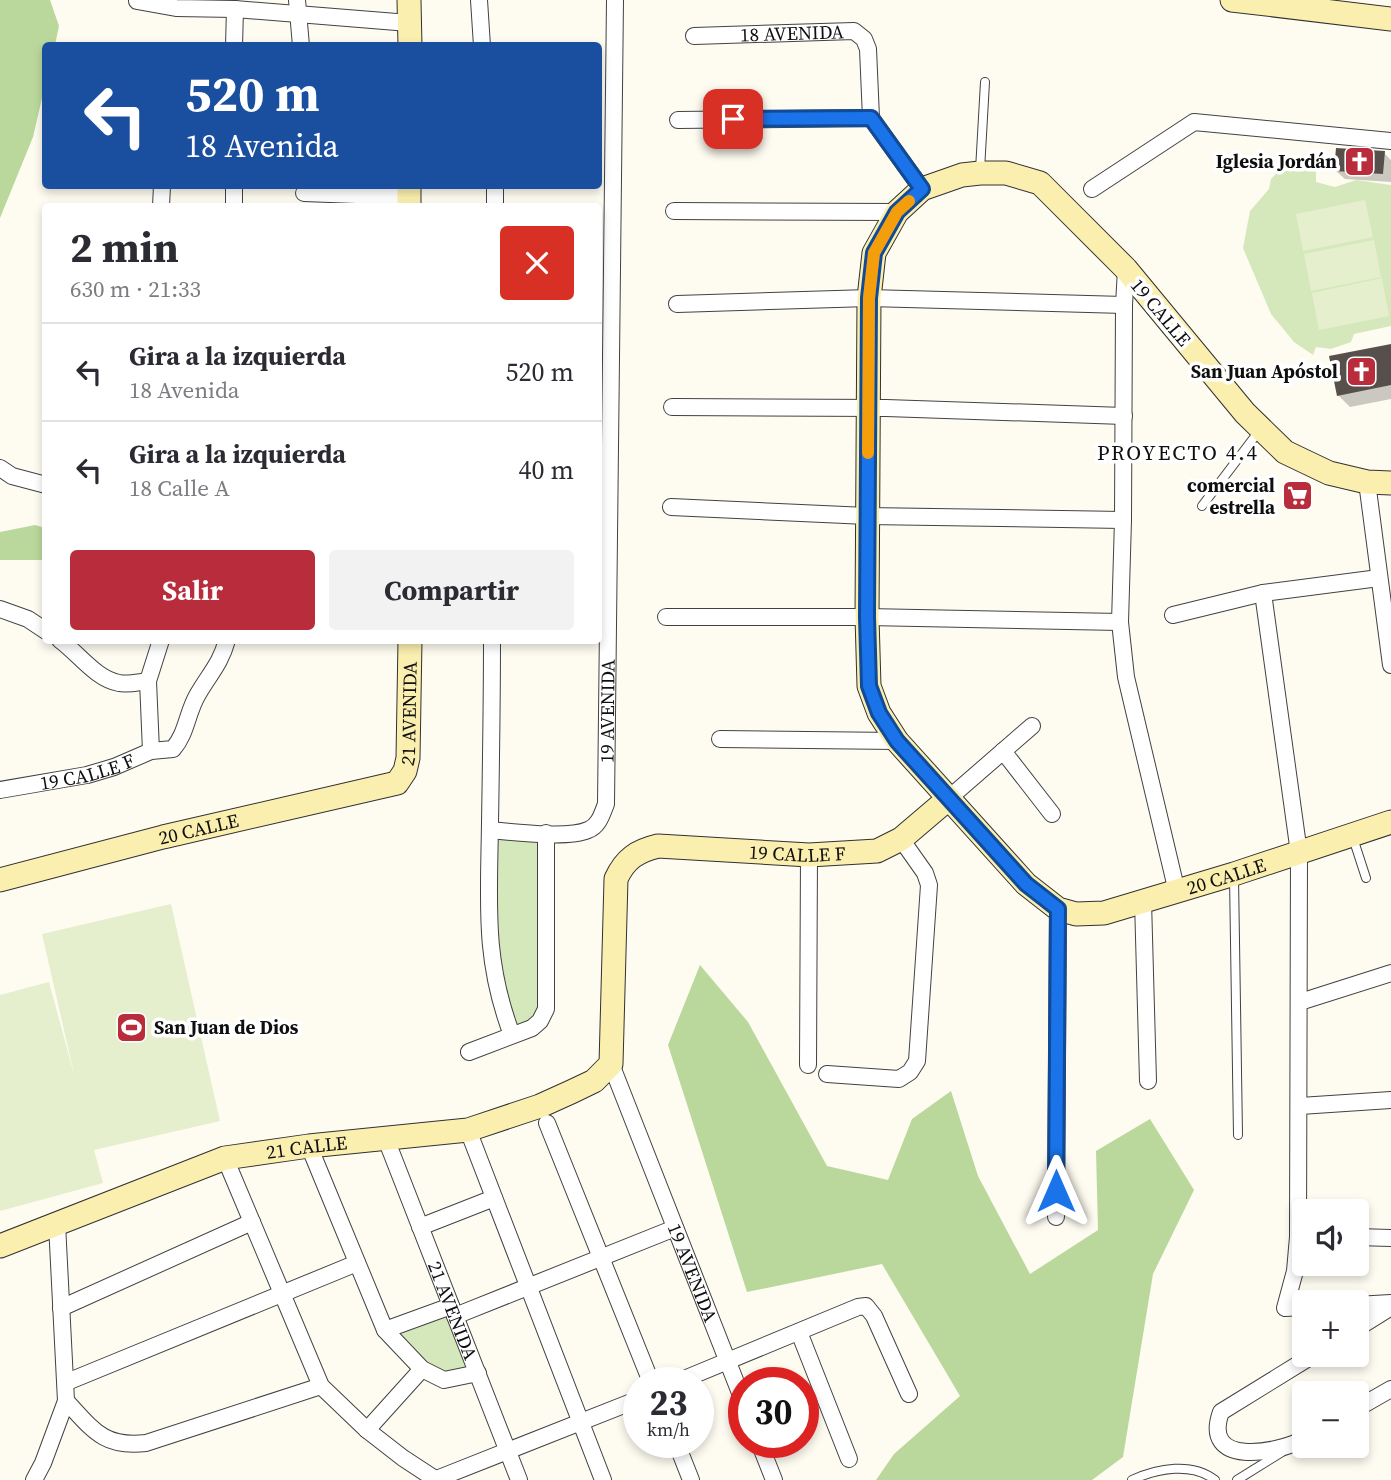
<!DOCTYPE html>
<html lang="es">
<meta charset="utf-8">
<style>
:root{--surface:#fff;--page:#f2f2f3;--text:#2b2b33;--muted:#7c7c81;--line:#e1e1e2;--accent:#b92c3b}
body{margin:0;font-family:"Source Serif 4",serif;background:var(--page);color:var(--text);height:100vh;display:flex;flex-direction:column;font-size:26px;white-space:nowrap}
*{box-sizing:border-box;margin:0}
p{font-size:23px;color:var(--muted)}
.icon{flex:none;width:38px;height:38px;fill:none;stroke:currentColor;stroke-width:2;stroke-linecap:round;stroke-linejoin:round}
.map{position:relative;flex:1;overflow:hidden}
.details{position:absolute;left:42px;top:203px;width:560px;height:441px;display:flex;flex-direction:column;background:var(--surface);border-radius:7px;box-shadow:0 4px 10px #0003}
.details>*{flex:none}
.hud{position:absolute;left:42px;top:42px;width:560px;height:147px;border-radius:7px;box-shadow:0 4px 10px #0003;background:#1a4fa0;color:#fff;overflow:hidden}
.buttons{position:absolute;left:1292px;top:1199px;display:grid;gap:14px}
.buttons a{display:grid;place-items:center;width:77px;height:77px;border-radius:7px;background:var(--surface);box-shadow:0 4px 10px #0003;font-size:35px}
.speed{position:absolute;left:623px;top:1367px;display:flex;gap:14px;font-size:35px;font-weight:700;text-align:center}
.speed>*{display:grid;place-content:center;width:91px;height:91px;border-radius:50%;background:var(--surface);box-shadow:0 4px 10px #0003;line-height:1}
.speed small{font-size:18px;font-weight:400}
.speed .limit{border:10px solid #d22;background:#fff;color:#111}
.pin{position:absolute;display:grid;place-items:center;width:60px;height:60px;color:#fff;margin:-30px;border-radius:14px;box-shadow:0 4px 10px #0006}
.me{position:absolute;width:77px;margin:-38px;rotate:0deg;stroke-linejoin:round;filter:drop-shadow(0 0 5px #0008)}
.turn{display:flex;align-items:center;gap:24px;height:147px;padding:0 28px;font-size:32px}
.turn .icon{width:91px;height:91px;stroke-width:2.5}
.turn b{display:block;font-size:49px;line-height:60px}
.round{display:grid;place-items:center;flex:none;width:74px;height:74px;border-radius:7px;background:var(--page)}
.summary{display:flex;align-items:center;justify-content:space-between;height:119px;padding:0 28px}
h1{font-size:42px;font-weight:700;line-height:52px}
.button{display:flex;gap:14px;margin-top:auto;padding:14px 28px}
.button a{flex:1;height:80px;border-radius:7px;background:var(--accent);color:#fff;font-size:28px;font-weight:700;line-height:80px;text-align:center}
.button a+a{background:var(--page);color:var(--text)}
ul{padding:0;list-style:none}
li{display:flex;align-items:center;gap:21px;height:98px;padding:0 28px;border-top:2px solid var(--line)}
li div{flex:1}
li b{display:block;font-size:26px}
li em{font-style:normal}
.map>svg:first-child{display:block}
.green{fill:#d5e8bc}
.forest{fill:#bad89c}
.pitch{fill:#e5efcd}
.shadow{fill:#0003}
.building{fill:#574f4b}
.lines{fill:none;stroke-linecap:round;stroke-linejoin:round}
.lane-casing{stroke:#424242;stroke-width:10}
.street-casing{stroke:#424242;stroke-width:18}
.secondary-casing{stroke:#313131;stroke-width:25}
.lane{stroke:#fff;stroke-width:8}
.street{stroke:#fff;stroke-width:16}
.secondary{stroke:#fbefaf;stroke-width:23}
.route-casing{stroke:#114b97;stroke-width:18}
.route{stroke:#1a73e8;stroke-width:12}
.slow{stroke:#f59e0b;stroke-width:12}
.labels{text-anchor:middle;stroke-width:7;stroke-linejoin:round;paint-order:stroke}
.street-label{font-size:19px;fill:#0f0f0f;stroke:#fff}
.poi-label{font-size:19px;font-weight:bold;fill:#0f0f0f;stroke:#fff;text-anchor:end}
.neighbourhood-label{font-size:21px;letter-spacing:2px;fill:#0f0f0f;stroke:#fff}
</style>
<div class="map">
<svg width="1391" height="1480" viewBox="0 0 1391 1480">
<rect width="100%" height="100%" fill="#fefbf1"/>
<path class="green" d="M 1316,153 L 1316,182 L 1335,187 L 1356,180 L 1391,185 L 1391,326 L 1354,334 L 1351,342 L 1331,349 L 1316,347 L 1313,355 L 1294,342 L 1271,314 L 1243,248 L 1250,211 L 1269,189 L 1271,179 L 1288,161 Z
M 490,830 L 546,833 L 546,1009 L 512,1035 L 500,1003 Z
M 451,1306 L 478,1373 L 444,1380 L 385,1331 Z"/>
<path class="forest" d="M 0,0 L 50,0 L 59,26 L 55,45 L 46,46 L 45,85 L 33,137 L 0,218 Z
M 35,525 L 45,528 L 45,560 L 0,560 L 0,532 Z
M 700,965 L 748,1022 L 827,1166 L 888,1180 L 912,1119 L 951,1091 L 978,1176 L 1030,1274 L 1098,1230 L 1096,1151 L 1150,1119 L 1194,1190 L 1153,1274 L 1123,1457 L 1092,1480 L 876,1480 L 894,1454 L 960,1396 L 882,1264 L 747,1292 L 668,1045 Z"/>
<path class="pitch" d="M 1365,200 L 1373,237 L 1303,251 L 1296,214 Z
M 1374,240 L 1381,277 L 1311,291 L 1304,254 Z
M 1382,278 L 1389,316 L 1319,330 L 1312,293 Z
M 171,904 L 220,1121 L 94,1150 L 103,1183 L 0,1211 L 0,995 L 49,982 L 75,1078 L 42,934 Z"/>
<path class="shadow" d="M 1384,153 L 1391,160 L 1391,182 L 1345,179 L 1336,171 Z
M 1391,345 L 1391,399 L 1350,407 L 1338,395 Z"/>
<path class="building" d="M 1336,148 L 1385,151 L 1383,174 L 1334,171 Z
M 1391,344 L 1391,385 L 1337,396 L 1329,356 Z"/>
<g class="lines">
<defs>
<path id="lane" d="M 980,170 L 985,82
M 1202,506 L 1259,431
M 1353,838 L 1366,878
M 1234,877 L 1238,1135
M 1132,1480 C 1158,1468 1192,1462 1215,1480
M 1237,1480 L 1282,1452"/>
<g id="street">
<path d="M 297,0 L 301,46"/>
<path d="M 479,0 L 482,46"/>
<path d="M 137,1 L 176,8 L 235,9 L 409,23"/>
<path id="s1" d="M 694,36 L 854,31 L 864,39 L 868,49 L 871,118 L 922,189"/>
<path d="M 234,46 L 235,9"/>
<path d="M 678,120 L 871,118"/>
<path d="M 1092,189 L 1194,122 L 1391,141"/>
<path d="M 304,193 L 409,197"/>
<path d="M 161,206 L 162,186"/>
<path d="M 234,206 L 234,186"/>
<path d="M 495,206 L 495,186"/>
<path d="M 674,211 L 897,212"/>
<path d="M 1126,269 L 1124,305 L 1123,520 L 1120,622 L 1126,677 L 1177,892"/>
<path d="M 677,304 L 869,298 L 1124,305"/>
<path d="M 672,407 L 886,408 L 1124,416"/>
<path d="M 0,468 L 12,476 L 46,485"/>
<path d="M 1367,482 L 1391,665"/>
<path d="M 671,507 L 867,516 L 1123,520"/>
<path d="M 1263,593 L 1299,853 L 1298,1237 L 1295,1271 L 1285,1308 L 1304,1307"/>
<path d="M 0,609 L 28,619 L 46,631"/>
<path d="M 1173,615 L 1263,593 L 1379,578"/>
<path d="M 666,617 L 867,617 L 1120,622"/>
<path d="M 60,640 C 79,654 96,679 119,683 C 128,685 139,682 148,681"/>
<path d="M 492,640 C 492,701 491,762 490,823 C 489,902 483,959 512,1035"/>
<path d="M 720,739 L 897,741"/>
<path d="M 151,751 L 148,681 L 161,640"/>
<path d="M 1003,751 L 1052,814"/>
<path id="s2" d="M 0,790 L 87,775 L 114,767 L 151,751 L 173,749 C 187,733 187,712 198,694 C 210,673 220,665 227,640"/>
<path d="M 948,799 L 1032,726"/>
<path id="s3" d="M 490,830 C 513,832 568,839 588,830 C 599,826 602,814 606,804 L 615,0"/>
<path d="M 1143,901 L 1148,1081"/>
<path d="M 1300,1002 L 1391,973"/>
<path d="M 469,1052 L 532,1028 L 540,1021 L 546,1009 L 546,833"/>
<path id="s4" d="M 611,1064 L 744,1403"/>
<path d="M 808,1065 L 809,855"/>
<path d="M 827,1074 L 899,1079 L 910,1072 L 917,1061 L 929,885 L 925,873 L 901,839"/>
<path d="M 1300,1106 L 1391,1100"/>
<path d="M 547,1123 L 651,1382"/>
<path d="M 468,1130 L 603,1480"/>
<path id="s5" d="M 386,1139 L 519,1480"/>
<path d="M 309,1146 L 385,1330 L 422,1369 L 444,1380 L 478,1373"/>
<path d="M 225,1158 L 321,1386 L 367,1430 L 403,1458 L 435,1479"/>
<path d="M 1056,1217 L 1058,909"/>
<path d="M 420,1227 L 494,1198"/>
<path d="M 1356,1237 L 1391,1238"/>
<path d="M 1356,1305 L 1391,1303"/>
<path d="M 61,1308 L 252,1222"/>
<path d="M 455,1316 L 675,1228"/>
<path d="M 1356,1329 L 1391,1307"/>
<path d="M 385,1330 L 451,1306"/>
<path d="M 799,1332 L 849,1459"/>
<path d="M 67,1382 L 357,1263"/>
<path d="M 677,1382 L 858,1307 L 866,1306 L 874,1316 L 909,1394"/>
<path d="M 66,1401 C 93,1430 104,1448 146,1443 L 321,1386"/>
<path d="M 1356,1409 L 1391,1389"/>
<path d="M 367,1430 L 422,1369"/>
<path d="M 1304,1439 C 1276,1454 1201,1467 1221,1412 L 1315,1354"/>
<path d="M 676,1442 L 691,1480"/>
<path d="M 759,1442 L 774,1480"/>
<path d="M 34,1480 L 43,1463 L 66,1401 L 57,1224"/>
<path d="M 434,1480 L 639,1399"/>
</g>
<g id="secondary">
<path d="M 409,0 L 410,46"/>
<path d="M 1232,0 L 1391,19"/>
<path d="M 409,206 L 409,186"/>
<path id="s6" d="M 1391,483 L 1367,482 L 1329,473 L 1285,452 L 1245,413 L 1126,269 L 1040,183 L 1006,173 L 980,173 L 962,175 L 922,189 L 897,212 L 874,253 L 869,298 L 867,617 L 869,686 L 879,713 L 897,741 L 1026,884 L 1058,909 L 1076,914 L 1104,913 L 1234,874 L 1391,822"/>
<path id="s7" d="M 0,880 L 163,837 L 397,783 L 405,771 L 408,758 L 410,640"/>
<path id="s8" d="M 0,1246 L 225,1158 L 309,1146 L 468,1130 L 540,1106 L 571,1092 L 594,1081 L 611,1064 L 616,879 C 625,859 637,851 658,846 L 809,855 L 877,851 L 901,839 L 948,799"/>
</g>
</defs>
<use href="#lane" class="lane-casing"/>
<use href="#street" class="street-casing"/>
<use href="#secondary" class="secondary-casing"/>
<use href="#lane" class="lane"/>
<use href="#street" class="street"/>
<use href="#secondary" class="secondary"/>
</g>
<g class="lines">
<defs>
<path id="route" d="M 733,119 L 871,118 L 922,189 L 897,212 L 874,253 L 869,298 L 867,617 L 869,686 L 879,713 L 897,741 L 1026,884 L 1058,909 L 1056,1191"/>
</defs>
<use href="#route" class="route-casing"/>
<use href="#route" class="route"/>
<path class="slow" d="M 868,453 L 869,298 L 874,253 L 897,212 L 909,201"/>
</g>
<defs>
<symbol id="church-square" viewBox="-11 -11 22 22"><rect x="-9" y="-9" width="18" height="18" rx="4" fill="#b92c3b" stroke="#fff"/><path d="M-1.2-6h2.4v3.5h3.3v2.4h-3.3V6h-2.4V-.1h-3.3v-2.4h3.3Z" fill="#fff"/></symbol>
<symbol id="supermarket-square" viewBox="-11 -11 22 22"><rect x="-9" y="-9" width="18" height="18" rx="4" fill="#b92c3b" stroke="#fff"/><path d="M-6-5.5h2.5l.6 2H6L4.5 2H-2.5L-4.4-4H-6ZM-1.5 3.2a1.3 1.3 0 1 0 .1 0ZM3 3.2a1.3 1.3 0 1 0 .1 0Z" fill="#fff"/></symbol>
<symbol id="stadium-square" viewBox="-11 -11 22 22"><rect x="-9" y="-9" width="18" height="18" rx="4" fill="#b92c3b" stroke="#fff"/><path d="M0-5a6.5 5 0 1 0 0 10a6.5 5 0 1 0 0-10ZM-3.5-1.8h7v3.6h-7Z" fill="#fff"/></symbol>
</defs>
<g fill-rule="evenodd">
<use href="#church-square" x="1342" y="144" width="35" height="35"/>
<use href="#church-square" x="1344" y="354" width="35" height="35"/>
<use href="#supermarket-square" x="1280" y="478" width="35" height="35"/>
<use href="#stadium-square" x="114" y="1010" width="35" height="35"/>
</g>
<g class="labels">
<g class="street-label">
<text dy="7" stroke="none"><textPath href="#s1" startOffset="98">18 AVENIDA</textPath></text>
<text transform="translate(1161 312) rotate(50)" y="7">19 CALLE</text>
<text dy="7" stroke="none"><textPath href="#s3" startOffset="224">19 AVENIDA</textPath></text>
<text dy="7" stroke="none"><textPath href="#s7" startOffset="481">21 AVENIDA</textPath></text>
<text dy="7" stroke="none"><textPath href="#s2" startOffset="89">19 CALLE F</textPath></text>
<text dy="7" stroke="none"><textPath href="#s7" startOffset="205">20 CALLE</textPath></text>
<text dy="7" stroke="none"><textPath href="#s8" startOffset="1026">19 CALLE F</textPath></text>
<text dy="7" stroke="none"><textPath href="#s6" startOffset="1582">20 CALLE</textPath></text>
<text dy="7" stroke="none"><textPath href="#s8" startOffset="324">21 CALLE</textPath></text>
<text dy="7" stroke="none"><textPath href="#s4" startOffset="224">19 AVENIDA</textPath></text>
<text dy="7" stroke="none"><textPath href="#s5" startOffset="184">21 AVENIDA</textPath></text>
</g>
<g class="poi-label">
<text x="1337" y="168">Iglesia Jordán</text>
<text x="1338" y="378">San Juan Apóstol</text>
<text x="1275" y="492">comercial<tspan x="1275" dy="22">estrella</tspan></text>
<text x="154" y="1034" text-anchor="start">San Juan de Dios</text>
</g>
<g class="neighbourhood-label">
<text x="1178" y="460">PROYECTO 4.4</text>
</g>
</g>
</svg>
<div class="buttons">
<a><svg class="icon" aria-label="sound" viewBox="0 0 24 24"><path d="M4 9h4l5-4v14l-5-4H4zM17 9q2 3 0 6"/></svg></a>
<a>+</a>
<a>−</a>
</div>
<div class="speed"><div>23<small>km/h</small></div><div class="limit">30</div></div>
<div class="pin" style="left:733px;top:119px;background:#d93025"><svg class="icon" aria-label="arrive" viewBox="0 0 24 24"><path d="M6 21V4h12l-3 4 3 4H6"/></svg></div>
<svg class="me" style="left:1056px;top:1191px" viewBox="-20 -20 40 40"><path d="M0-17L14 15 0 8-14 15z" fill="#1a73e8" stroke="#fff" stroke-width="4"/></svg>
<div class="hud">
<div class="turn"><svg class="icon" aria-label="left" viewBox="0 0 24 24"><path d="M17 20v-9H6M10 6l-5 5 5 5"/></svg><div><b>520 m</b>18 Avenida</div></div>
</div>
<section class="details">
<div class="summary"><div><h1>2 min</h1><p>630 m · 21:33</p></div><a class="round" style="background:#d93025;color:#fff"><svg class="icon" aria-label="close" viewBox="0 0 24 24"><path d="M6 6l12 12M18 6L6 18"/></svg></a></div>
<ul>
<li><svg class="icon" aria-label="left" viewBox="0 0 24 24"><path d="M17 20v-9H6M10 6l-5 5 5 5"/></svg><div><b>Gira a la izquierda</b><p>18 Avenida</p></div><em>520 m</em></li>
<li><svg class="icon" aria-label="left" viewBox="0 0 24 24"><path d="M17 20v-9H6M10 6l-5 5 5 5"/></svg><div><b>Gira a la izquierda</b><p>18 Calle A</p></div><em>40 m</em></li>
</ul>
<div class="button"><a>Salir</a><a>Compartir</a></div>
</section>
</div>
